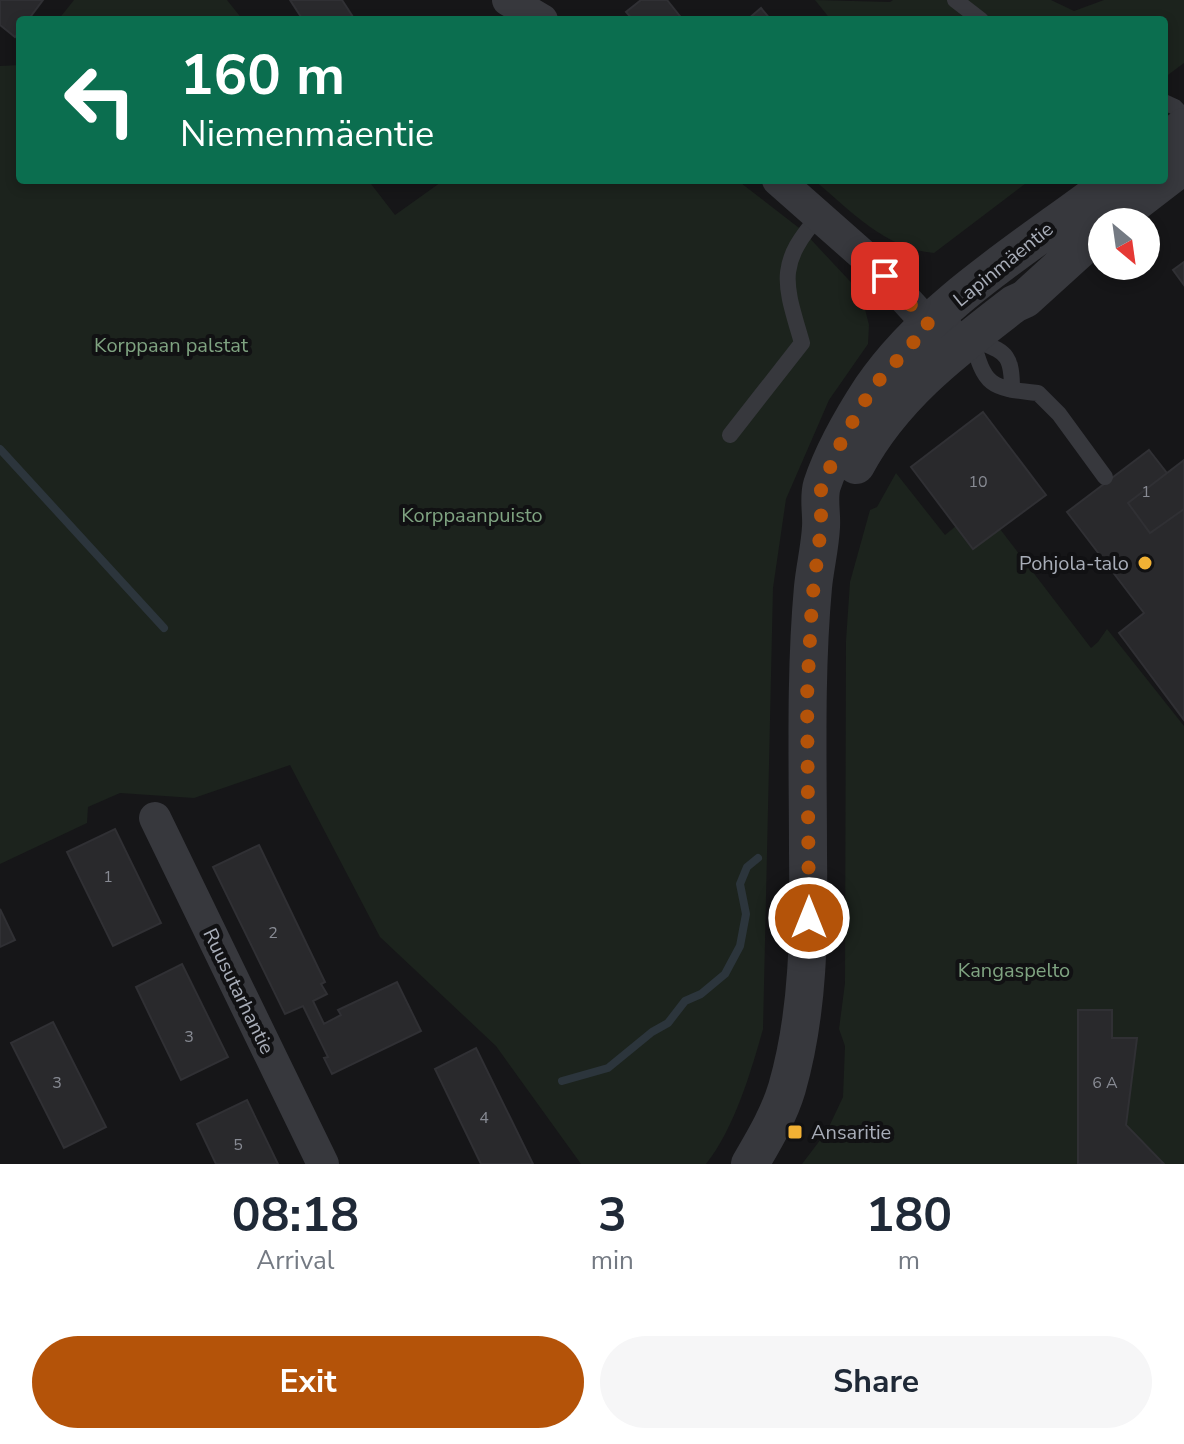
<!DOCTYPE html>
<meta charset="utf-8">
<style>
:root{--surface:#fff;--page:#f6f6f7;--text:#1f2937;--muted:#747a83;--accent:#b45309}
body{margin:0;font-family:"Nunito Sans",sans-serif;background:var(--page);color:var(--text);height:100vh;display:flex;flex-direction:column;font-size:30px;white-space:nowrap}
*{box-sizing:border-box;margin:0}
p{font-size:26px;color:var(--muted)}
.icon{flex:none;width:44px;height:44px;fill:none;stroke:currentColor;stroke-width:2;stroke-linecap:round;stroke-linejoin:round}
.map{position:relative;height:1164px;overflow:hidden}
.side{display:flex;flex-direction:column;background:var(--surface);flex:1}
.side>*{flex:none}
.banner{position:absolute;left:16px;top:16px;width:1152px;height:168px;border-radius:8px;box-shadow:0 4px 12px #0003;background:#0b6e4f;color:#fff;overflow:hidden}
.needle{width:52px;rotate:151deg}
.tools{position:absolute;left:1088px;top:208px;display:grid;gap:16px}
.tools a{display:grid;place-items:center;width:72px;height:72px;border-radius:50%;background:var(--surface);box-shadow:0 4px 12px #0003;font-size:40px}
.pin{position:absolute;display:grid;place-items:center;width:68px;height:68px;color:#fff;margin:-34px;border-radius:16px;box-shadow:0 4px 12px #0006}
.me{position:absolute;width:88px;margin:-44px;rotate:0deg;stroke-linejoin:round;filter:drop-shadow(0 0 6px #0008)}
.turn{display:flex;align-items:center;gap:28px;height:168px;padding:0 32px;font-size:36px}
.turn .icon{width:104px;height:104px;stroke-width:2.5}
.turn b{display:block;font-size:56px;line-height:68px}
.eta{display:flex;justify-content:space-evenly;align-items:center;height:136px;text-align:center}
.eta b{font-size:48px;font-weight:700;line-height:56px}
.button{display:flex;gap:16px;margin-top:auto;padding:16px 32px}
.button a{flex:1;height:92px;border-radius:48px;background:var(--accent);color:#fff;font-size:32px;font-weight:700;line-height:92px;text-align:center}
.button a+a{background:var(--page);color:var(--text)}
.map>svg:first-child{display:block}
.green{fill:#1c231d}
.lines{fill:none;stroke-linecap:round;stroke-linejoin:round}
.stream{stroke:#2c353c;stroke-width:8}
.building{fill:#29292c;stroke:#303034;stroke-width:2}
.service{stroke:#37383d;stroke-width:16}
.minor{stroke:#37383d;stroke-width:32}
.tertiary{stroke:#37383d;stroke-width:38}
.route{stroke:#b45309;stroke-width:14;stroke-dasharray:0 25.2}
.poi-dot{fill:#f2b134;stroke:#111113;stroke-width:3}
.labels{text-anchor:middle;stroke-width:8;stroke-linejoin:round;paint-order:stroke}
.number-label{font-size:16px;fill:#888b94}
.street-label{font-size:20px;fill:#a8adb8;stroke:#111113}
.park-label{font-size:20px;fill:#7fa381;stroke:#111113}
.poi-label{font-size:20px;fill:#a8adb8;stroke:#111113;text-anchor:end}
</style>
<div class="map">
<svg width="1184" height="1164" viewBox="0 0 1184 1164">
<rect width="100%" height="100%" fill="#161618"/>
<path class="green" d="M 74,0 L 227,0 L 243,20 L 58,20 Z
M 815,0 L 890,2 L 893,0 L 1051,0 L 1074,11 L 1104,0 L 1184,0 L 1184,63 L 1164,78 L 1164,20 L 831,20 Z
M 20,65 L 20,180 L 368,180 L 395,215 L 444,180 L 737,180 L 803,231 L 861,293 L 869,325 L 868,344 L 829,400 L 786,499 L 773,588 L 763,1029 C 751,1072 734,1129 706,1164 L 581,1164 L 496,1046 L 380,937 L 290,765 L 194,798 L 120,793 L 88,807 L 87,823 L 0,864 L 0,66 Z
M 814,180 L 1030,180 L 934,253 C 885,249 850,210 814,180 Z
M 896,473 L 945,535 L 956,526 L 973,549 L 1000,529 L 1091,648 L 1098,642 L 1107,629 L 1184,726 L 1184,1164 L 802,1164 L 827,1131 L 843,1097 L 845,1046 L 839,1029 L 845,983 L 846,641 L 850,582 L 870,510 L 877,507 Z"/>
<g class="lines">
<path class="stream" d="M 0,449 L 164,628
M 562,1081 L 608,1068 L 652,1032 L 668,1023 L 685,1001 L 701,994 L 725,974 L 740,946 L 746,914 L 740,884 L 747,867 L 758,858"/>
</g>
<path class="building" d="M 0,0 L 43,0 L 28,20 L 20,20 L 20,31 L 15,37 L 0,25 Z
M 290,0 L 342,0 L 355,20 L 303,20 Z
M 641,0 L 667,0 L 683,20 L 633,20 L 626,12 Z
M 761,8 L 771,20 L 747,20 Z
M 1184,262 L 1184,285 L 1173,270 Z
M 983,412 L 1046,495 L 973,549 L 911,467 Z
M 1149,450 L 1167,473 L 1184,460 L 1184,720 L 1119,633 L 1144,613 L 1067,512 Z
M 1184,460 L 1184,509 L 1150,533 L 1128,503 Z
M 115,829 L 161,923 L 113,946 L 67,852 Z
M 259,845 L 325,982 L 321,984 L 327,994 L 313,1001 L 324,1024 L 341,1015 L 338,1010 L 397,982 L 421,1031 L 332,1074 L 324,1058 L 328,1057 L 303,1006 L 285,1014 L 213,867 Z
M 0,909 L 15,940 L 0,947 Z
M 182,964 L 228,1057 L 181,1080 L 136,987 Z
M 1078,1010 L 1112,1010 L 1112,1038 L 1137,1038 L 1126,1125 L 1164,1164 L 1078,1164 Z
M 53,1022 L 106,1127 L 64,1148 L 11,1043 Z
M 476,1048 L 533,1164 L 481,1164 L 435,1069 Z
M 247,1100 L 278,1164 L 216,1164 L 197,1124 Z"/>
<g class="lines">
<path class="service" d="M 955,0 L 981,20
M 1164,102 L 1175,107 L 1184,117
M 972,338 C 1005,353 1012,351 1012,390
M 972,339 C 985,386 989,388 1038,393 L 1059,414 L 1105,477
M 730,435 L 802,343 C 785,284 775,265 820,215"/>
<path class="minor" d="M 508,0 L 542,20
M 778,180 L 872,263 L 929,325 L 949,331
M 155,818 L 323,1164"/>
<path class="tertiary" d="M 1164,143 L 1184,127
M 1110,222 L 1184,165
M 856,465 C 893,396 953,351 1014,304 L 1025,299 L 1102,229
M 750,1164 C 764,1140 779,1115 787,1088 C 809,1011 809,933 808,853 C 808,765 805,675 813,587 C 815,567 820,547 821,527 C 822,513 818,498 822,485 C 833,452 853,417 872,388 C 929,304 1036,241 1115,180"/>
</g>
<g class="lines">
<path class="route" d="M 809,918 L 807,696 L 812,601 L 821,527 L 821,488 L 843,438 L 873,387 L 929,325 L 885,276"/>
</g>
<g class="poi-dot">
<circle cx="1145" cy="563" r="8"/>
<rect x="787" y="1124" width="16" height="16" rx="4"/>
</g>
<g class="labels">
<g class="number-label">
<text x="978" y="487">10</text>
<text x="1146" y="497">1</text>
<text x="108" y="882">1</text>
<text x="273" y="938">2</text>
<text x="189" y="1042">3</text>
<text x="57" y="1088">3</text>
<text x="1105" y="1088">6 A</text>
<text x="484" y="1123">4</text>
<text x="238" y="1150">5</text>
</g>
<g class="street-label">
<text transform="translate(1003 264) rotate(-39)" y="7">Lapinmäentie</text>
<text transform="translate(239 991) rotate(64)" y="7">Ruusutarhantie</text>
</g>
<g class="park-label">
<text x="171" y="352">Korppaan palstat</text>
<text x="472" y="522">Korppaanpuisto</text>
<text x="1014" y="977">Kangaspelto</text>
</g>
<g class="poi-label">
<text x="1129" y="570">Pohjola-talo</text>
<text x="811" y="1139" text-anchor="start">Ansaritie</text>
</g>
</g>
</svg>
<div class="tools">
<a><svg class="needle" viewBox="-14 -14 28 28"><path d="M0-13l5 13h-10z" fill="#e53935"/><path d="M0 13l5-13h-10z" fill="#747a83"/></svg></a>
</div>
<div class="pin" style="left:885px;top:276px;background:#d93025"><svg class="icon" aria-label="arrive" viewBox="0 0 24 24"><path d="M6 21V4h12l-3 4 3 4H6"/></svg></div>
<svg class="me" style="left:809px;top:918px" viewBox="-20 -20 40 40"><circle r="17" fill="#b45309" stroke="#fff" stroke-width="3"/><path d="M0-11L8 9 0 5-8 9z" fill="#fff"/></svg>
<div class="banner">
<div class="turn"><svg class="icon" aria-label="left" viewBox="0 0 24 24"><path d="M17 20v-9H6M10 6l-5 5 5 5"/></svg><div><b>160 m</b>Niemenmäentie</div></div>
</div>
</div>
<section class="side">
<div class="eta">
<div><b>08:18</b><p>Arrival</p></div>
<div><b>3</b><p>min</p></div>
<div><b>180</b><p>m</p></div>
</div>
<div class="button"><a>Exit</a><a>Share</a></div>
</section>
